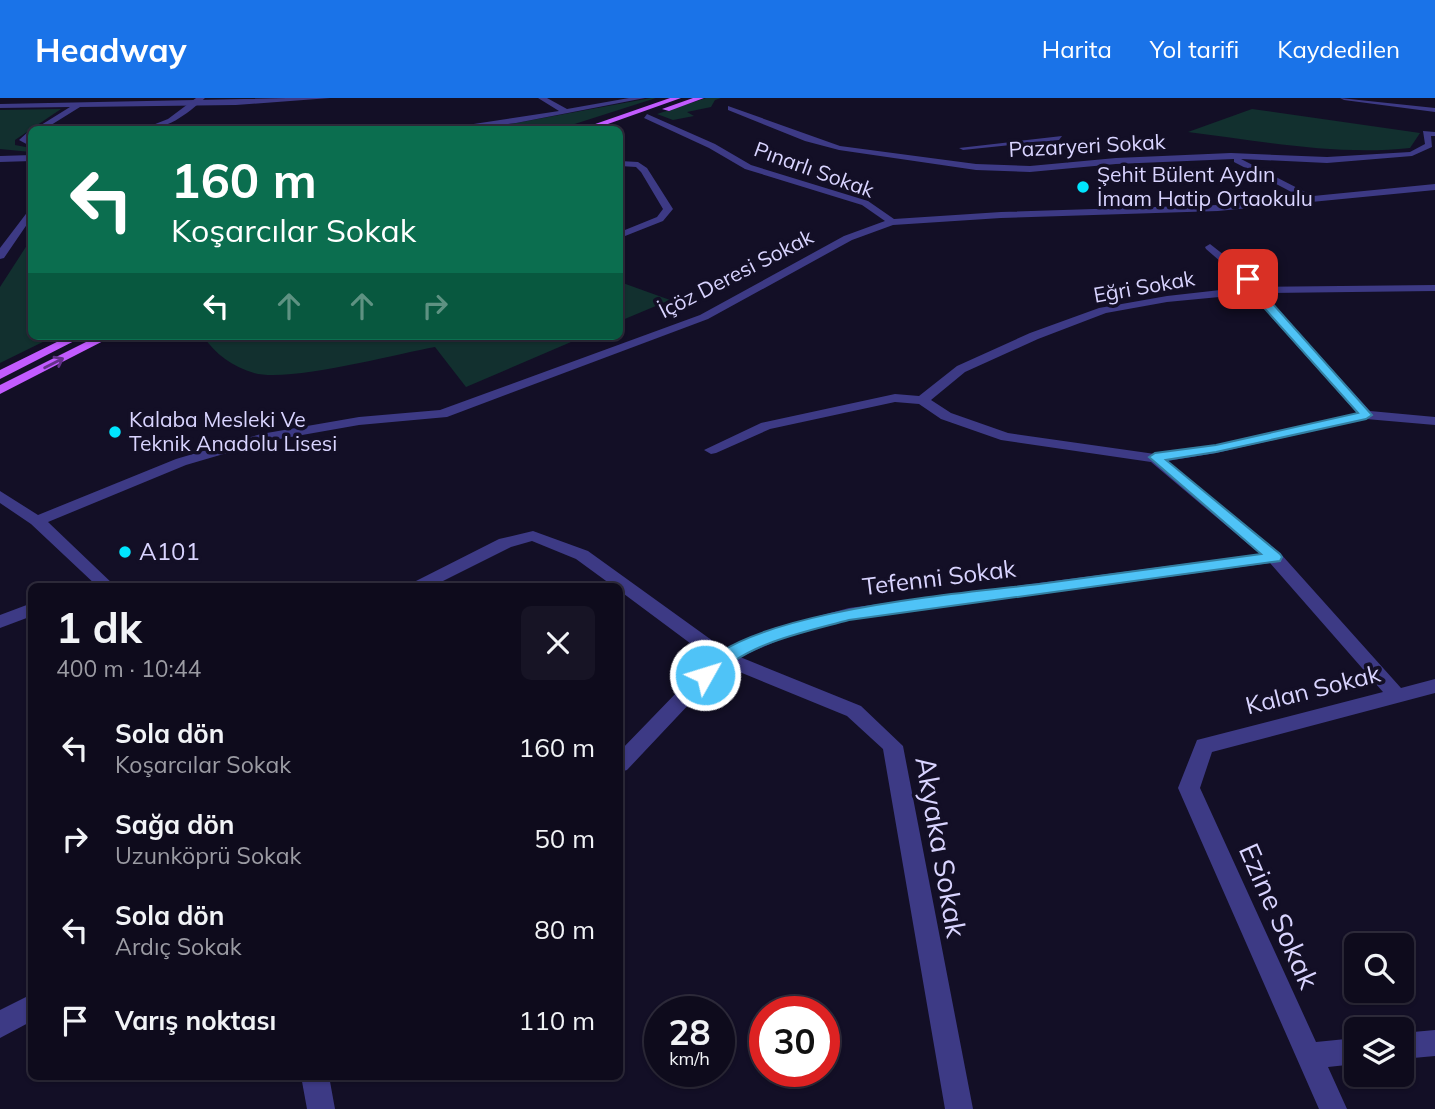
<!DOCTYPE html>
<html lang="tr">
<meta charset="utf-8">
<style>
:root{--surface:#0e0b1c;--page:#171425;--text:#f1f3f6;--muted:#9b9ba3;--line:#2e2b3b;--accent:#1a73e8}
body{margin:0;font-family:Mulish,sans-serif;background:var(--page);color:var(--text);height:100vh;display:flex;flex-direction:column;font-size:26px;white-space:nowrap}
*{box-sizing:border-box;margin:0}
p{font-size:23px;color:var(--muted)}
.icon{flex:none;width:38px;height:38px;fill:none;stroke:currentColor;stroke-width:2;stroke-linecap:round;stroke-linejoin:round}
.map{position:relative;flex:1;overflow:hidden}
.panel{position:absolute;left:28px;top:485px;width:595px;height:497px;display:flex;flex-direction:column;background:var(--surface);border-radius:10px;box-shadow:0 2px 5px #0004,0 0 0 2px var(--line)}
.panel>*{flex:none}
.hud{position:absolute;left:28px;top:28px;width:595px;height:214px;border-radius:10px;box-shadow:0 2px 5px #0004,0 0 0 2px var(--line);background:#0b6e4f;color:#fff;overflow:hidden}
.tools{position:absolute;left:1344px;top:835px;display:grid;gap:14px}
.tools a{display:grid;place-items:center;width:70px;height:70px;border-radius:10px;background:var(--surface);box-shadow:0 2px 5px #0004,0 0 0 2px var(--line);font-size:35px}
.speed{position:absolute;left:644px;top:898px;display:flex;gap:14px;font-size:35px;font-weight:700;text-align:center}
.speed>*{display:grid;place-content:center;width:91px;height:91px;border-radius:50%;background:var(--surface);box-shadow:0 2px 5px #0004,0 0 0 2px var(--line);line-height:1}
.speed small{font-size:18px;font-weight:400}
.speed .limit{border:10px solid #d22;background:#fff;color:#111}
.pin{position:absolute;display:grid;place-items:center;width:60px;height:60px;color:#fff;margin:-30px;border-radius:14px;box-shadow:0 4px 10px #0006}
.me{position:absolute;width:77px;margin:-38px;rotate:51deg;stroke-linejoin:round;filter:drop-shadow(0 0 5px #0008)}
.turn{display:flex;align-items:center;gap:24px;height:147px;padding:0 28px;font-size:32px}
.turn .icon{width:91px;height:91px;stroke-width:2.5}
.turn b{display:block;font-size:49px;line-height:60px}
.lanes{display:flex;align-items:center;height:66px;padding:0 28px;background:#0003;justify-content:center;gap:35px;direction:ltr}
.lanes .off{opacity:.35}
.round{display:grid;place-items:center;flex:none;width:74px;height:74px;border-radius:10px;background:var(--page)}
.overview{display:flex;align-items:center;justify-content:space-between;height:119px;padding:0 28px}
h1{font-size:42px;font-weight:700;line-height:52px}
ul{padding:0;list-style:none}
li{display:flex;align-items:center;gap:21px;height:91px;padding:0 28px}
li div{flex:1}
li b{display:block;font-size:26px}
li em{font-style:normal}
header{display:flex;align-items:center;gap:42px;box-sizing:border-box;height:98px;padding:0 35px;background:var(--accent);color:#fff}
header strong{font-size:33px}
nav{display:flex;gap:38px;margin-inline-start:auto;font-size:24px}
.map>svg:first-child{display:block}
.green{fill:#12302f}
.lines{fill:none;stroke-linecap:round;stroke-linejoin:round}
.minor{fill:#3d3a85;fill-rule:evenodd}
.tertiary{fill:#3d3a85;fill-rule:evenodd}
.primary{fill:#c25bff;fill-rule:evenodd}
.oneway{stroke:#623188}
.route{fill:#4fc3f7;stroke:#337fa1;stroke-width:2}
.poi-dot{fill:#00e5ff;stroke:#130f26;stroke-width:2.5}
.labels{text-anchor:middle;stroke-width:7;stroke-linejoin:round;paint-order:stroke}
.far-street-label{font-size:21px;fill:#d9d4ff;stroke:#130f26}
.far-poi-label{font-size:21px;fill:#d9d4ff;stroke:#130f26;text-anchor:start}
.poi-label{font-size:24px;fill:#d9d4ff;stroke:#130f26;text-anchor:start}
.street-label{font-size:24px;fill:#d9d4ff;stroke:#130f26}
.near-street-label{font-size:28px;fill:#d9d4ff;stroke:#130f26}
</style>
<header>
<strong>Headway</strong>
<nav><a>Harita</a><a>Yol tarifi</a><a>Kaydedilen</a></nav>
</header>
<div class="map">
<svg width="1435" height="1011" viewBox="0 0 1435 1011">
<rect width="100%" height="100%" fill="#130f26"/>
<path class="green" d="M 651,0 L 656,0 L 559,31 L 478,32 Z
M 706,0 L 721,0 L 715,2 L 711,9 L 687,14 L 694,18 L 673,22 L 657,16 Z
M 61,11 L 15,42 L 15,47 L 31,50 L 31,54 L 0,51 L 0,12 Z
M 1252,11 L 1420,35 L 1410,50 C 1337,58 1260,43 1188,34 Z
M 31,141 L 32,238 L 55,238 L 0,265 L 0,189 Z
M 620,184 L 670,202 L 620,223 Z
M 203,238 L 585,238 L 466,289 L 435,249 C 395,256 289,285 254,275 C 232,268 216,257 203,238 Z"/>
<g class="lines">
<path class="minor" d="M 287,0 L 330,0 L 236,7 L 80,9 L 43,32 L 33,32 L 70,9 L 0,10 L 0,6 Z
M 538,0 L 547,0 L 567,11 L 629,0 L 645,0 L 516,25 L 463,32 L 434,32 L 559,13 Z
M 1340,0 L 1435,10 L 1435,14 L 1344,2 Z
M 728,8 L 840,48 L 976,66 L 1030,68 L 1116,60 L 1231,55 L 1327,59 L 1410,54 L 1425,46 L 1423,33 L 1435,34 L 1435,38 L 1431,38 L 1432,49 L 1412,58 L 1327,65 L 1241,61 L 1313,98 L 1435,86 L 1435,92 L 1218,113 L 1001,120 L 893,127 L 852,142 L 708,221 L 447,319 L 359,327 L 268,343 L 186,367 L 48,424 L 115,488 L 97,488 L 31,426 L 0,405 L 0,393 L 38,417 L 176,361 L 261,336 L 359,319 L 440,312 L 700,217 L 844,138 L 885,123 L 862,107 L 745,71 L 709,50 L 644,20 L 647,16 L 715,46 L 751,67 L 868,103 L 894,121 L 1001,114 L 1218,107 L 1301,99 L 1234,64 L 1234,61 L 1116,66 L 1030,74 L 976,72 L 839,52 L 805,43 L 728,12 Z
M 29,33 L 32,33 L 32,39 L 28,42 L 32,43 L 32,49 L 19,42 Z
M 1062,38 L 1059,42 L 963,52 L 959,50 Z
M 32,57 L 32,63 L 0,64 L 0,58 Z
M 620,63 L 638,64 L 647,70 L 673,111 L 663,123 L 620,140 L 620,134 L 657,119 L 663,111 L 641,74 L 636,69 L 620,68 Z
M 32,108 L 32,119 L 4,160 L 0,161 L 0,150 Z
M 1210,146 L 1252,179 L 1258,189 L 1435,187 L 1435,193 L 1263,195 L 1370,313 L 1435,319 L 1435,327 L 1366,321 L 1216,355 L 1167,363 L 1280,455 L 1401,590 L 1435,581 L 1435,595 L 1212,654 L 1200,690 L 1316,944 L 1356,940 L 1356,966 L 1328,969 L 1347,1011 L 1319,1011 L 1178,690 L 1197,642 L 1383,594 L 1270,465 L 849,522 L 786,539 L 740,559 L 861,608 L 903,648 L 973,1011 L 945,1011 L 883,651 L 847,618 L 725,568 L 627,672 L 620,674 L 620,653 L 710,560 L 620,493 L 620,488 L 613,488 L 576,461 L 532,443 L 511,449 L 433,488 L 411,488 L 414,484 L 499,441 L 533,433 L 588,453 L 724,551 L 774,530 L 849,510 L 1260,456 L 1151,364 L 1001,342 L 941,321 L 919,306 L 895,304 L 770,331 L 716,355 L 711,356 L 704,352 L 761,325 L 895,296 L 919,298 L 957,268 L 1030,235 L 1099,210 L 1167,198 L 1247,189 L 1243,183 L 1206,151 L 1205,149 ZM 1251,196 L 1357,315 L 1216,347 L 1155,356 L 1008,335 L 951,315 L 931,302 L 965,274 L 1038,241 L 1106,215 L 1167,204 Z
M 32,505 L 32,518 L 0,530 L 0,517 Z
M 32,896 L 32,923 L 0,940 L 0,912 Z
M 1435,932 L 1435,958 L 1402,961 L 1402,935 Z
M 301,978 L 329,978 L 335,1011 L 307,1011 Z"/>
<path class="tertiary" d="M 196,0 L 205,0 C 186,17 167,32 140,32 L 168,21 Z"/>
<path class="primary" d="M 670,0 L 681,0 L 591,32 L 578,32 Z
M 693,0 L 704,0 L 669,13 L 662,11 Z
M 69,238 L 84,238 L 0,281 L 0,272 Z
M 98,238 L 113,238 L 0,296 L 0,287 Z"/>
</g>
<defs><path id="oneway-shaft" d="M-6 0H5M1.5-3L5.5 0L1.5 3" fill="none" stroke-width="1.6" stroke-linecap="round" stroke-linejoin="round" transform="scale(1.75)"/></defs>
<use class="oneway" href="#oneway-shaft" transform="translate(54 265) rotate(-27)"/>
<path class="route" d="M 1248,178 L 1372,317 L 1366,321 L 1216,354 L 1166,362 L 1280,456 L 1282,459 L 1280,463 L 849,522 C 801,535 746,545 711,582 L 699,582 L 696,577 C 734,513 967,495 1039,486 C 1113,476 1187,466 1261,456 L 1149,359 L 1155,355 L 1216,347 L 1358,315 L 1250,194 L 1243,181 Z"/>
<g class="poi-dot">
<circle cx="1083" cy="89" r="7"/>
<circle cx="115" cy="334" r="7"/>
<circle cx="125" cy="454" r="7"/>
</g>
<g class="labels">
<g class="far-street-label">
<text transform="translate(1087 48) rotate(-3)" y="7">Pazaryeri Sokak</text>
<text transform="translate(814 72) rotate(20)" y="7">Pınarlı Sokak</text>
<text transform="translate(736 176) rotate(-27)" y="7">İçöz Deresi Sokak</text>
<text transform="translate(1144 189) rotate(-10)" y="7">Eğri Sokak</text>
</g>
<g class="far-poi-label">
<text x="1097" y="84">Şehit Bülent Aydın<tspan x="1097" dy="24">İmam Hatip Ortaokulu</tspan></text>
<text x="129" y="329">Kalaba Mesleki Ve<tspan x="129" dy="24">Teknik Anadolu Lisesi</tspan></text>
</g>
<g class="poi-label">
<text x="139" y="462">A101</text>
</g>
<g class="street-label">
<text transform="translate(939 480) rotate(-7)" y="8">Tefenni Sokak</text>
<text transform="translate(1313 592) rotate(-14)" y="8">Kalan Sokak</text>
</g>
<g class="near-street-label">
<text transform="translate(941 749) rotate(80)" y="10">Akyaka Sokak</text>
<text transform="translate(1279 818) rotate(66)" y="10">Ezine Sokak</text>
</g>
</g>
</svg>
<div class="tools">
<a><svg class="icon" aria-label="search" viewBox="0 0 24 24"><circle cx="10" cy="10" r="6"/><path d="M15 15l6 6"/></svg></a>
<a><svg class="icon" aria-label="layers" viewBox="0 0 24 24"><path d="M12 4l9 5-9 5-9-5zM3 14l9 5 9-5"/></svg></a>
</div>
<div class="speed"><div>28<small>km/h</small></div><div class="limit">30</div></div>
<div class="pin" style="left:1248px;top:181px;background:#d93025"><svg class="icon" aria-label="arrive" viewBox="0 0 24 24"><path d="M6 21V4h12l-3 4 3 4H6"/></svg></div>
<svg class="me" style="left:705px;top:577px" viewBox="-20 -20 40 40"><circle r="17" fill="#4fc3f7" stroke="#fff" stroke-width="3"/><path d="M0-11L8 9 0 5-8 9z" fill="#fff"/></svg>
<div class="hud">
<div class="turn"><svg class="icon" aria-label="left" viewBox="0 0 24 24"><path d="M17 20v-9H6M10 6l-5 5 5 5"/></svg><div><b>160 m</b>Koşarcılar Sokak</div></div>
<div class="lanes"><svg class="icon" aria-label="left" viewBox="0 0 24 24"><path d="M17 20v-9H6M10 6l-5 5 5 5"/></svg><svg class="icon off" aria-label="ahead" viewBox="0 0 24 24"><path d="M12 20V5M6 11l6-6 6 6"/></svg><svg class="icon off" aria-label="ahead" viewBox="0 0 24 24"><path d="M12 20V5M6 11l6-6 6 6"/></svg><svg class="icon off" aria-label="right" viewBox="0 0 24 24"><path d="M7 20v-9h11M14 6l5 5-5 5"/></svg></div>
</div>
<section class="panel">
<div class="overview"><div><h1>1 dk</h1><p>400 m · 10:44</p></div><a class="round"><svg class="icon" aria-label="close" viewBox="0 0 24 24"><path d="M6 6l12 12M18 6L6 18"/></svg></a></div>
<ul>
<li><svg class="icon" aria-label="left" viewBox="0 0 24 24"><path d="M17 20v-9H6M10 6l-5 5 5 5"/></svg><div><b>Sola dön</b><p>Koşarcılar Sokak</p></div><em>160 m</em></li>
<li><svg class="icon" aria-label="right" viewBox="0 0 24 24"><path d="M7 20v-9h11M14 6l5 5-5 5"/></svg><div><b>Sağa dön</b><p>Uzunköprü Sokak</p></div><em>50 m</em></li>
<li><svg class="icon" aria-label="left" viewBox="0 0 24 24"><path d="M17 20v-9H6M10 6l-5 5 5 5"/></svg><div><b>Sola dön</b><p>Ardıç Sokak</p></div><em>80 m</em></li>
<li><svg class="icon" aria-label="arrive" viewBox="0 0 24 24"><path d="M6 21V4h12l-3 4 3 4H6"/></svg><div><b>Varış noktası</b></div><em>110 m</em></li>
</ul>
</section>
</div>
